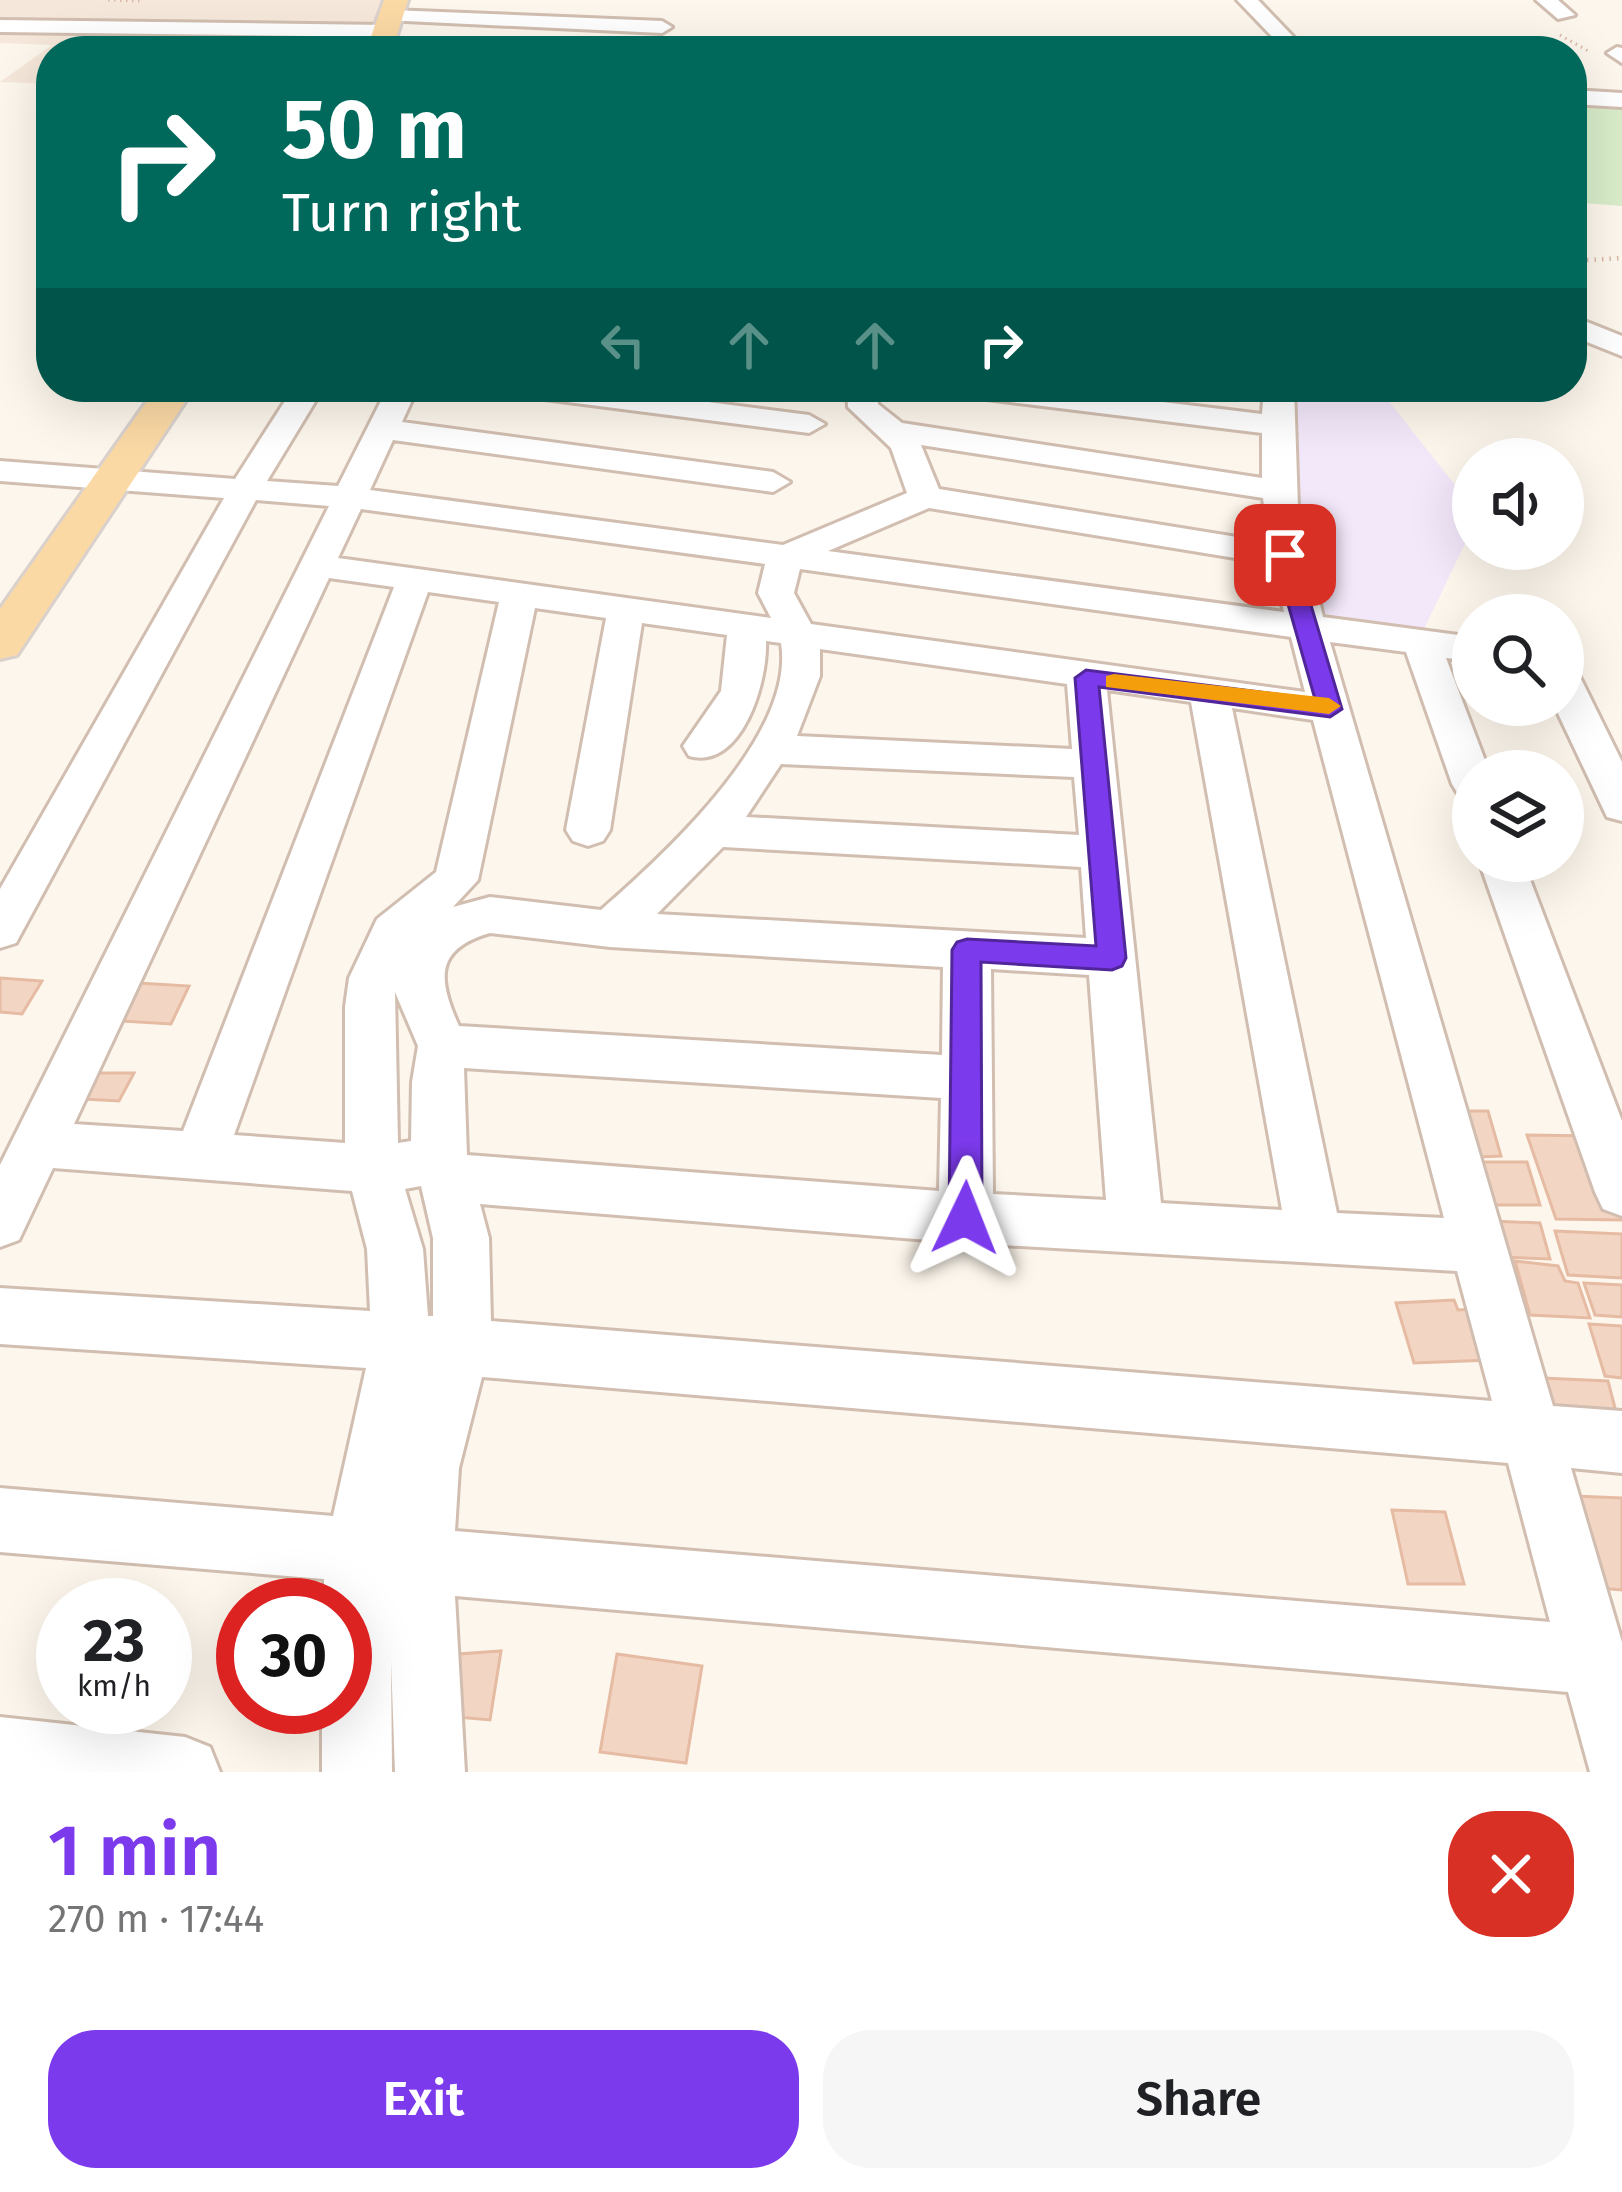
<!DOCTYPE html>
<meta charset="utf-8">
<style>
:root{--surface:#fff;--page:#f6f6f6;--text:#202124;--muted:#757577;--accent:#7c3aed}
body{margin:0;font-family:"Fira Sans",sans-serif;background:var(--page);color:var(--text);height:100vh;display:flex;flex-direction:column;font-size:45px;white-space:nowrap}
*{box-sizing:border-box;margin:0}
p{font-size:39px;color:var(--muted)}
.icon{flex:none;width:66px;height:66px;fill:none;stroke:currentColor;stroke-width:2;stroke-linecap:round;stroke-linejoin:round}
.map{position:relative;height:1772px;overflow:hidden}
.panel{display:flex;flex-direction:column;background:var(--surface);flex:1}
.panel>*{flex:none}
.banner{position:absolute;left:36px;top:36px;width:1551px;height:366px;border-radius:48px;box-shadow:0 12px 48px #0002;background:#00695c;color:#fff;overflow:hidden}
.tools{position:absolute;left:1452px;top:438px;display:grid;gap:24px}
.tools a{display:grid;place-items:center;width:132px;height:132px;border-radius:50%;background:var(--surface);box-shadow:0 12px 48px #0002;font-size:60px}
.speed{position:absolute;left:36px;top:1578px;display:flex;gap:24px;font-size:60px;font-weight:700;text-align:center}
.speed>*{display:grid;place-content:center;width:156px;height:156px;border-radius:50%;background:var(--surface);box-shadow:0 12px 48px #0002;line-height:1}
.speed small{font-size:30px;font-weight:400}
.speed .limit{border:18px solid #d22;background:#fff;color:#111}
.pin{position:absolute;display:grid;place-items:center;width:102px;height:102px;color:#fff;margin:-51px;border-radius:24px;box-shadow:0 6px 18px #0006}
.me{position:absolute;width:132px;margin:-66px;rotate:2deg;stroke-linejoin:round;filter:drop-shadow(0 0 9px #0008)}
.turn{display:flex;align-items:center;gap:42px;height:252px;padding:0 48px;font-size:54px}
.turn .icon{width:156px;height:156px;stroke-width:2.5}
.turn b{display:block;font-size:84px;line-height:102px}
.lanes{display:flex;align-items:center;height:114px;padding:0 48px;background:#0003;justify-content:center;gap:60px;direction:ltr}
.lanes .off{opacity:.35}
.round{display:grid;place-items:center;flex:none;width:126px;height:126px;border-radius:48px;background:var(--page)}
.overview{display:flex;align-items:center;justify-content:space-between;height:204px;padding:0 48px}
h1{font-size:72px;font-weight:600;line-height:90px;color:var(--accent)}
.button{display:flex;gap:24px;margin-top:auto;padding:24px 48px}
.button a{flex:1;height:138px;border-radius:48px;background:var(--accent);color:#fff;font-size:48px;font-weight:600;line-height:138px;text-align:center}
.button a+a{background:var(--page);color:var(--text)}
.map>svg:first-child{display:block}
.residential{fill:#f5e8da}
.education{fill:#f3e8fa}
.green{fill:#d8ecc9}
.building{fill:#f3d5c3;stroke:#e6bba3;stroke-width:3}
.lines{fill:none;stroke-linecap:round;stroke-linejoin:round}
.minor-casing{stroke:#d1beb0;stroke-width:6}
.major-casing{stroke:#dad1cd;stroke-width:6}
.path-far1{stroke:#d9b8a5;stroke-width:3;stroke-dasharray:1.5 4.5;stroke-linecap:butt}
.path{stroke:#d9b8a5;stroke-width:4.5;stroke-dasharray:1.5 6;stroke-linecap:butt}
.minor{fill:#fff;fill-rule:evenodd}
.major{fill:#fbd9a5;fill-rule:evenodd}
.route{fill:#7c3aed;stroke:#51269a;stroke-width:3}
.slow{fill:#f59e0b}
</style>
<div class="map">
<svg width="1622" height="1772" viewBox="0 0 1622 1772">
<rect width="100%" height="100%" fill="#fdf6ec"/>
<path class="residential" d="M 0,0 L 384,0 L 366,51 L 51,51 L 51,84 L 0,82 L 52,45 L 0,43 Z"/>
<path class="education" d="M 1286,387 L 1380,390 L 1473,508 L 1473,527 L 1422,633 L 1318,620 L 1296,556 Z"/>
<path class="green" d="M 1572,98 L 1622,101 L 1622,206 L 1572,202 Z"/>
<path class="building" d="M 0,978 L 42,981 L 22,1014 L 0,1012 Z
M 138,983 L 189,986 L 171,1024 L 120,1021 Z
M 95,1073 L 134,1073 L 119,1101 L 81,1099 Z
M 1461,1111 L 1488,1111 L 1501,1156 L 1478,1157 Z
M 1527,1135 L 1591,1136 L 1622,1220 L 1556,1219 Z
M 1482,1162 L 1527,1162 L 1540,1205 L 1495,1205 Z
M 1491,1221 L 1540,1223 L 1550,1259 L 1502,1257 Z
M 1555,1231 L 1622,1234 L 1622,1278 L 1568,1275 Z
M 1515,1261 L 1558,1266 L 1565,1281 L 1578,1283 L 1590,1318 L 1530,1315 Z
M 1584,1283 L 1622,1285 L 1622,1317 L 1595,1315 Z
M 1454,1300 L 1458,1310 L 1474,1309 L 1490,1360 L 1414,1363 L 1396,1303 Z
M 1589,1324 L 1622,1326 L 1622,1378 L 1605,1376 Z
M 1542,1378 L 1608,1381 L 1622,1435 L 1559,1431 Z
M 1574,1496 L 1622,1498 L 1622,1590 L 1599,1588 Z
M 1392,1510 L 1445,1512 L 1464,1584 L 1408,1584 Z
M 501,1651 L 490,1720 L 445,1716 L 459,1654 Z
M 617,1654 L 702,1666 L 686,1763 L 600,1752 Z"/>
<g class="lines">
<defs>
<path id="minor" d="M 1237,0 L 1258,0 L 1307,51 L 1286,51 Z
M 1536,0 L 1558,0 L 1575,15 L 1558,19 Z
M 391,10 L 662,21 L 672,27 L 662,33 L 384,20 L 384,12 Z
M 0,20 L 386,25 L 396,31 L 386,37 L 0,32 Z
M 1617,47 L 1622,48 L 1622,63 L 1607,53 Z
M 1572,90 L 1622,93 L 1622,107 L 1572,104 Z
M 1572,316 L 1622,336 L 1622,356 L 1572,336 Z
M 294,387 L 324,387 L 267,481 L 338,486 L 388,387 L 418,387 L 402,422 L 773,472 L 790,482 L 773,492 L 393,440 L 370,490 L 783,545 L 907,493 L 891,448 L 848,407 L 847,387 L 877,387 L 878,404 L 902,423 L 1262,478 L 1262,433 L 962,396 L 947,387 L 1038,387 L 1262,414 L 1264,387 L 1294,387 L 1298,508 L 1323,617 L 1473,637 L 1473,661 L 1446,658 L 1489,771 L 1473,771 L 1473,799 L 1458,794 L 1452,784 L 1406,652 L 1330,642 L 1553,1406 L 1622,1411 L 1622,1473 L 1571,1468 L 1622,1642 L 1622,1772 L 1590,1772 L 1568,1692 L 455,1596 L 465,1772 L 395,1772 L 391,1660 L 392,1772 L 322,1772 L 322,1707 L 345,1707 L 345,1605 L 324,1605 L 324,1579 L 0,1552 L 0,1488 L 333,1516 L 366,1368 L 0,1344 L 0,1288 L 370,1311 L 367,1249 L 352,1191 L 53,1168 L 19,1240 L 0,1247 L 0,1165 L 329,506 L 256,500 L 16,943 L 0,948 L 0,889 L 224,498 L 0,481 L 0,461 L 235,479 ZM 921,445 L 1263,498 L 1268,542 L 939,489 ZM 929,508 L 1272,564 L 1284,612 L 828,551 ZM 361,509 L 765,564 L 758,593 L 771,618 L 338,558 ZM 800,569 L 1291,637 L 1305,692 L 811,624 L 794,593 ZM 329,578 L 394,587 L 183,1131 L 74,1124 ZM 428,592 L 499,602 L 436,872 L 377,919 L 349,978 L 345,1007 L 345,1143 L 234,1135 ZM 535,608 L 606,618 L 566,830 L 573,841 L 588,846 L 603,841 L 610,830 L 642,623 L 727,635 L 721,691 L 683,746 L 689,756 C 742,771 768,681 766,641 L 781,643 C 796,735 664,855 601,910 L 490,897 L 453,907 L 478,880 ZM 820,649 L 1067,684 L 1072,749 L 797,736 L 820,676 ZM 1107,690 L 1191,702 L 1282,1210 L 1161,1203 ZM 1232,708 L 1313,720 L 1444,1218 L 1337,1213 ZM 781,764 L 1074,777 L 1079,835 L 746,817 ZM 723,847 L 1081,867 L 1086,938 L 657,914 ZM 490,933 L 610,947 L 943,967 L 942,1055 L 459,1026 C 438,980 434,949 490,933 ZM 991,969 L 1089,975 L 1106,1200 L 993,1194 ZM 395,992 L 418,1046 L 412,1082 L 411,1141 L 398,1143 ZM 464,1068 L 941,1098 L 939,1191 L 467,1155 ZM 421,1186 L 433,1238 L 433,1316 L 428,1316 L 423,1249 L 405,1189 ZM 480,1204 L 966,1243 L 1457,1271 L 1492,1401 L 491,1321 L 489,1238 ZM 482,1377 L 1508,1463 L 1550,1622 L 455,1531 L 459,1468 Z
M 506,387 L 593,387 L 809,415 L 825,424 L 809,433 L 521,396 Z
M 1563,668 L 1577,672 L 1582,681 L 1622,762 L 1622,821 L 1607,817 L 1554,705 L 1563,705 Z
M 1479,861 L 1523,861 L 1622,1121 L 1622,1216 L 1603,1209 L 1595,1192 Z
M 0,1717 L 185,1737 L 210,1747 L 220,1772 L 0,1772 Z"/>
<path id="major" d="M 384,0 L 408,0 L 392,51 L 366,51 Z
M 157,387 L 195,387 L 17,655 L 0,659 L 0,609 Z"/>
</defs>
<use href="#minor" class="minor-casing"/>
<use href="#major" class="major-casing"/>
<path class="path-far1" d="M 108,0 L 143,1
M 1560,35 L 1590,52"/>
<path class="path" d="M 1572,261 L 1622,258"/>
<use href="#minor" class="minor"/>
<use href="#major" class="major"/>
</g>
<path class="route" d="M 1285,549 L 1296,555 L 1342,709 L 1330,717 L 1099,687 L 1126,958 L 1122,966 L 1112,970 L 981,962 L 982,1218 L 977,1228 L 965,1233 L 954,1228 L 949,1218 L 952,950 L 957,942 L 967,939 L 1096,946 L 1075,678 L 1086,670 L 1315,699 L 1274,555 Z"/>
<path class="slow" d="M 1114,674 L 1329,698 L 1341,706 L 1329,714 L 1106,687 L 1106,676 Z"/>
</svg>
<div class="tools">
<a><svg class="icon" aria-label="sound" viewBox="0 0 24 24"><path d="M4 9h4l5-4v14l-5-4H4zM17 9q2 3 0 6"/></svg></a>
<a><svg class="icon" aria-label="search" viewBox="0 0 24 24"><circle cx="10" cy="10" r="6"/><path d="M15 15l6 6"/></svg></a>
<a><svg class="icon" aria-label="layers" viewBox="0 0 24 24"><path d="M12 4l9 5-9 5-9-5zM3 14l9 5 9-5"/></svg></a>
</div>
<div class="speed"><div>23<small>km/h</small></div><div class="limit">30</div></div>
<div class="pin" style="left:1285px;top:555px;background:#d93025"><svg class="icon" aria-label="arrive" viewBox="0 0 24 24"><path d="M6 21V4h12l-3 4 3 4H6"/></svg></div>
<svg class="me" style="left:965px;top:1218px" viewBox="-20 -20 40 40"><path d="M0-17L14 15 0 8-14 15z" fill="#7c3aed" stroke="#fff" stroke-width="4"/></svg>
<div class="banner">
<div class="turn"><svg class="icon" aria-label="right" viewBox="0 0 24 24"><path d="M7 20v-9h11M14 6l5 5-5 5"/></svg><div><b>50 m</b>Turn right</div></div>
<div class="lanes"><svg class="icon off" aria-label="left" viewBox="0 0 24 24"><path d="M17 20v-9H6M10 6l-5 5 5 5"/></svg><svg class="icon off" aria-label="ahead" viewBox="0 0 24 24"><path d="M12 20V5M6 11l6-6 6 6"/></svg><svg class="icon off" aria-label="ahead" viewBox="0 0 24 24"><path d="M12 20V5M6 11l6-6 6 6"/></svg><svg class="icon" aria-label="right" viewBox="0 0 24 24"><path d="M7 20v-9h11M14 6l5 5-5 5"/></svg></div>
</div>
</div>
<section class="panel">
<div class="overview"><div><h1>1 min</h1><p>270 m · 17:44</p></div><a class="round" style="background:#d93025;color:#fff"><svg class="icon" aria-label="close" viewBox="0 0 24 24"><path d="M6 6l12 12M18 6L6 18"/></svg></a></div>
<div class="button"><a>Exit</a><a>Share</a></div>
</section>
